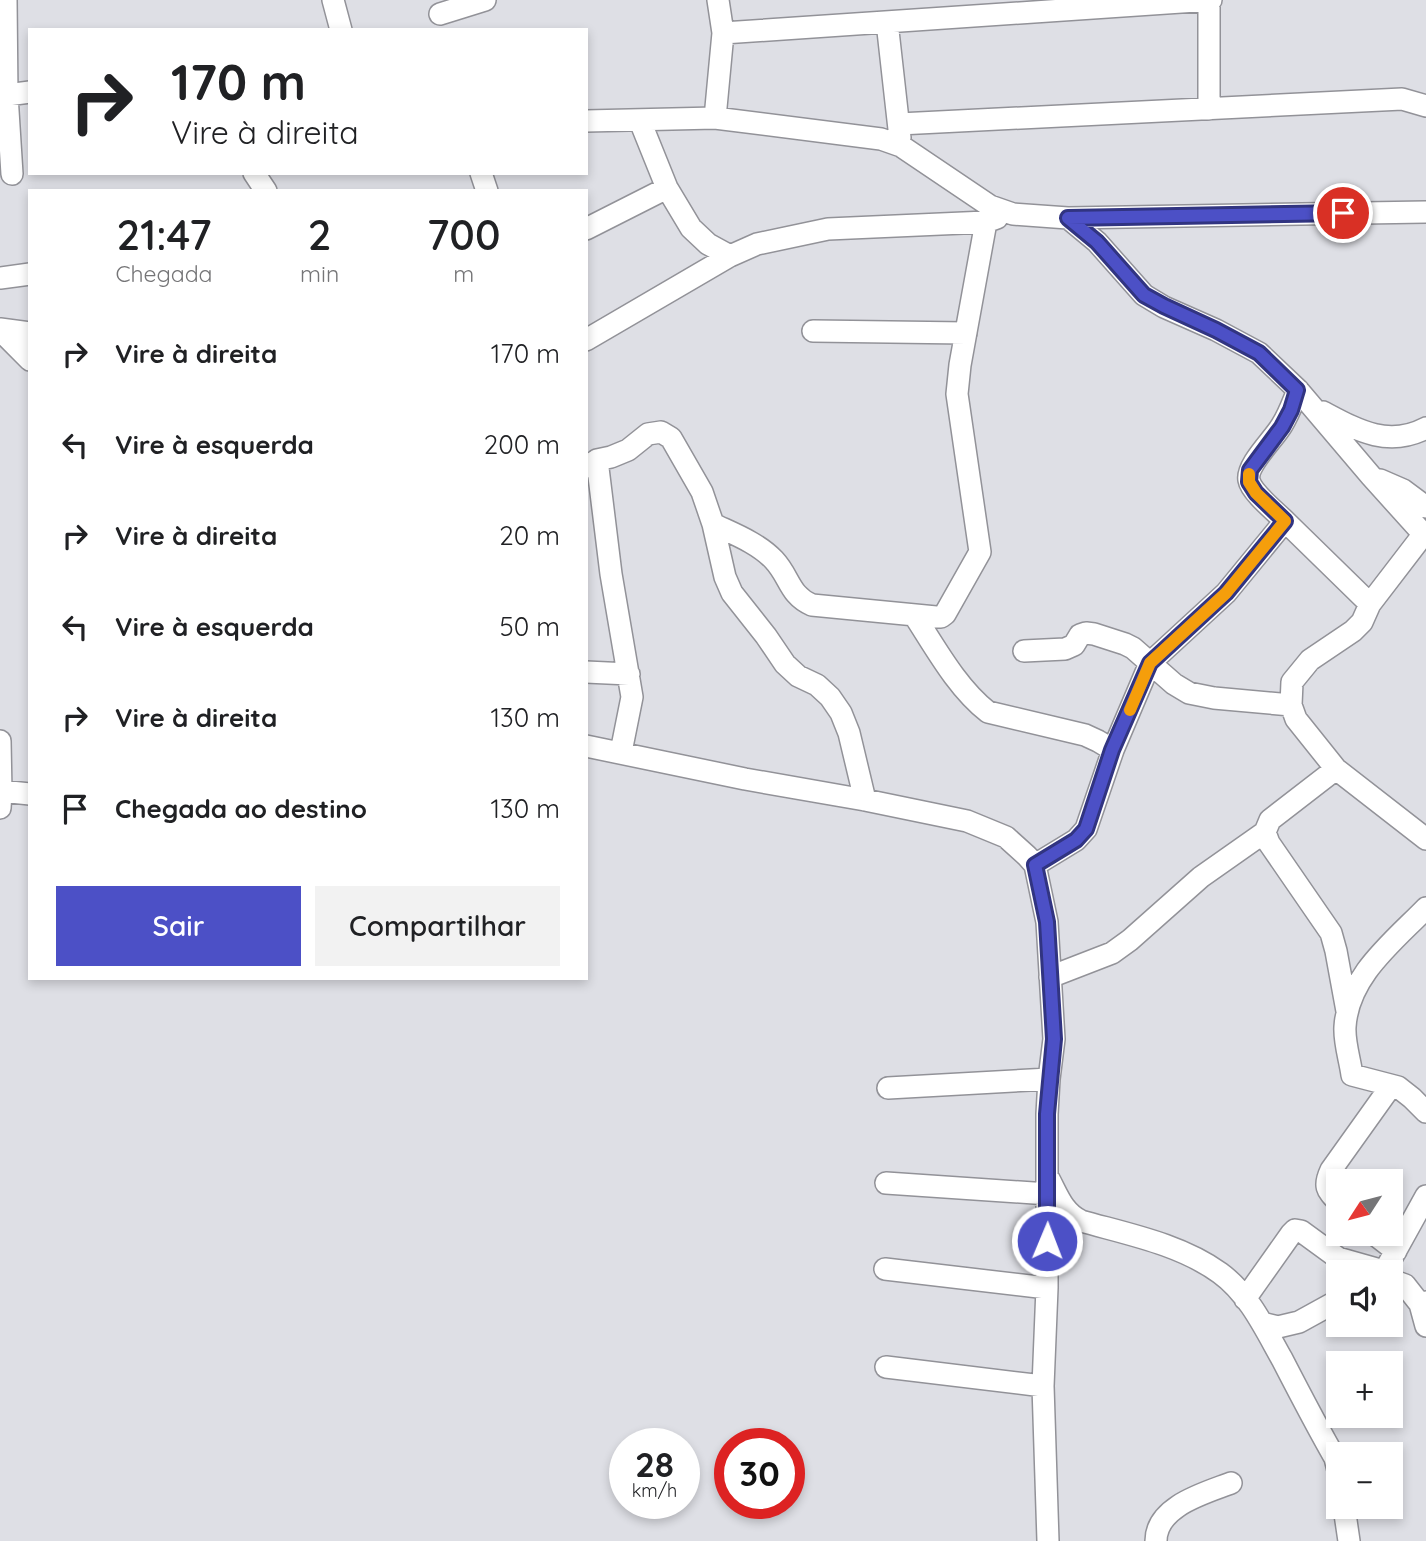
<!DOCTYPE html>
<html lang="pt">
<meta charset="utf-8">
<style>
:root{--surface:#fff;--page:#f2f2f2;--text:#202124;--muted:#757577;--accent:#4c50c6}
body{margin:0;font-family:Quicksand,sans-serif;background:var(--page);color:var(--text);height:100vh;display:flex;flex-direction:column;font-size:26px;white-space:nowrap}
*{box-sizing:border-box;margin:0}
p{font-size:23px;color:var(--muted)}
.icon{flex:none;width:38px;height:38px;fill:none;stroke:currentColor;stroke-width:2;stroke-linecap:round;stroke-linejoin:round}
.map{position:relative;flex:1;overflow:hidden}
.panel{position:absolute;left:28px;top:189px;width:560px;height:791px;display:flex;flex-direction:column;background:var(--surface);border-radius:0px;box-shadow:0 4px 10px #0003}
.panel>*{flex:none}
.hud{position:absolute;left:28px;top:28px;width:560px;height:147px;border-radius:0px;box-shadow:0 4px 10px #0003;background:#fff;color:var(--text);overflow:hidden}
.needle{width:46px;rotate:234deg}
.buttons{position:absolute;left:1326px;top:1169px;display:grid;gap:14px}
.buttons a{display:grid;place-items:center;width:77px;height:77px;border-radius:0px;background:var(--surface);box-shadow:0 4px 10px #0003;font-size:35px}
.speed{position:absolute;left:609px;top:1428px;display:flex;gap:14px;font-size:35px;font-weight:700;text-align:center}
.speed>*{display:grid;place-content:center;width:91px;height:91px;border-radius:50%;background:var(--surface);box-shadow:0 4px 10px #0003;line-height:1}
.speed small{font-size:18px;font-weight:400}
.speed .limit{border:10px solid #d22;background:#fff;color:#111}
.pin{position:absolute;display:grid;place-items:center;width:60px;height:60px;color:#fff;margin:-30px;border:4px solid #fff;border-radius:50%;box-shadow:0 2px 7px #0007}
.me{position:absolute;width:77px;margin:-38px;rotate:1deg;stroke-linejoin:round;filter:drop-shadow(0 0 5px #0008)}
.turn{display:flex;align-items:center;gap:24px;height:147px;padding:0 28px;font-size:32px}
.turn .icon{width:91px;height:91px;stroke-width:2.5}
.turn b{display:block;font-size:49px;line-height:60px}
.eta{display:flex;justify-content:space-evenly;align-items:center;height:119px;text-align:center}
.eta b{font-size:42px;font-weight:600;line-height:49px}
.action{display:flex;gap:14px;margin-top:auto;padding:14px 28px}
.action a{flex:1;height:80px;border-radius:0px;background:var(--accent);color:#fff;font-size:28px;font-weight:600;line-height:80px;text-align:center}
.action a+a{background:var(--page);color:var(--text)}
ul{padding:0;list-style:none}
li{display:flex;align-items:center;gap:21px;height:91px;padding:0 28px}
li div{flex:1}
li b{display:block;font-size:26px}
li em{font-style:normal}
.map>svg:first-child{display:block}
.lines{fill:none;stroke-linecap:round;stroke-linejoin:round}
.minor-casing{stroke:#929298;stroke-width:24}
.minor{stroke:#fff;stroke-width:21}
.route-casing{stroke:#313481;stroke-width:18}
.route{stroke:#4c50c6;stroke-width:12}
.slow{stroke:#f59e0b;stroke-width:12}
</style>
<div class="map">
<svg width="1426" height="1541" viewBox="0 0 1426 1541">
<rect width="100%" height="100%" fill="#dedfe5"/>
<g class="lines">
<defs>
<path id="minor" d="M 6,0 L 7,95 L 12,174
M 333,0 L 341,30
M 1209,0 L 1209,109
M 440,14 L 485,0
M 887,22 L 900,138
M 723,33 L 1211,0
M 7,95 L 30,92
M 715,118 L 723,33 L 718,0
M 586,121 L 715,118 L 881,139 L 901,146 L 990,206 L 1013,214 L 1068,218 L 1097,242 L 1144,295 L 1164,307 L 1216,330 L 1259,353 L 1298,390 L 1371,476 L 1426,537
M 899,124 L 1402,99 L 1426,106
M 254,173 L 266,191
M 481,173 L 487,191
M 667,188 L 691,228 L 708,244 L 730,256
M 1068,218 L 1426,212
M 586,229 L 667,188 L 640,121
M 0,278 L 30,274
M 0,329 L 30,333
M 0,330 L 30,360
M 813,331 L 966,333
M 586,340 L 730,256 L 757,244 L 828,229 L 986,222 L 997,218
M 1323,412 C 1357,430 1388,448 1426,428
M 597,460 L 611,574 L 632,697 L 621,752
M 586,467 L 597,460 L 611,457 L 628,450 L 648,434 L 661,432 L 671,438 L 702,492 L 713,524 L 725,577 L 732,593 L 766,636 L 785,664 L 798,676 L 817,685 L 830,697 L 841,713 L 849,733 L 865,800
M 1380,480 L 1403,490 L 1426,507
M 1285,521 L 1370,604
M 713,524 C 734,534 758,543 774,560 C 790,577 789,595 812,605 L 936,617 L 941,617 L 945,614 L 980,552 L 957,394 L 960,365 L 986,222
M 1423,535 L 1370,604 L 1362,622 L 1353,631 L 1310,660 L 1292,682 L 1291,705 L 1296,719 L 1336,769 L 1426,839
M 914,615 C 935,647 957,688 988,712 L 1085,735 L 1098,741 L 1113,750
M 1024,651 L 1065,649 L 1074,645 L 1080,635 L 1086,633 L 1094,634 L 1125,644 L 1133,648 L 1174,684 L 1189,693 L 1214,698 L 1291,705
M 586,672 L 629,674
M 0,741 L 1,792 L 0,808
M 586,746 L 745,779 L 865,800 L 967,821 L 1006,837 L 1027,856 L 1035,865 L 1047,922 L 1054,1039 L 1049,1079 L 1047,1114 L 1047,1288 L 1043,1386 L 1048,1541
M 0,791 L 30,794
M 1265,832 L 1269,843 L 1331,933 L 1336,951 L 1347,1011
M 1035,865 L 1076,840 L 1086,829 L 1113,750 L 1150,663 L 1226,593 L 1285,521 C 1276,512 1251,492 1249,480 C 1246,465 1274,439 1282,425 C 1289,414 1293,402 1298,390
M 1426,908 C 1393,942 1348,976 1345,1027 C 1344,1042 1350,1060 1352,1075 L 1398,1087 L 1412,1098 L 1426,1112
M 1050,977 L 1112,953 L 1130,940 L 1201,877 L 1265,832 L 1270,820 L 1336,769
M 888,1088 L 1049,1079
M 1049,1179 C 1058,1196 1063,1212 1081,1221 C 1127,1234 1180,1244 1220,1273 C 1249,1294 1265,1329 1282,1359 C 1299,1392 1316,1425 1335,1458 L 1339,1474
M 886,1183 L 1048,1194
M 1339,1203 C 1327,1190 1323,1187 1331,1170 L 1391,1086
M 1374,1234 L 1396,1251
M 885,1269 L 1047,1288
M 1384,1272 L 1426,1196
M 1391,1280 L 1405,1285 L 1420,1304 L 1426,1302
M 1245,1299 L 1291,1234 L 1295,1230 L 1301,1231 L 1338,1258 L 1384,1271
M 1420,1304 L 1426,1326
M 1262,1323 L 1278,1327 L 1299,1322 L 1339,1300
M 886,1367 L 1043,1386
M 1344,1507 L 1349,1541
M 1156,1541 C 1156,1506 1205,1493 1231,1483"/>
</defs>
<use href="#minor" class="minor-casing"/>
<use href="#minor" class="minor"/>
</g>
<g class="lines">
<defs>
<path id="route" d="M 1047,1241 L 1047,1114 L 1054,1039 L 1047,922 L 1035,865 L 1076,840 L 1086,829 L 1112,750 L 1150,663 L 1226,593 L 1285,521 L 1256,493 L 1249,482 L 1250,470 L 1282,427 L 1291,410 L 1297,390 L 1259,353 L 1216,330 L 1164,306 L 1144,295 L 1097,242 L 1068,218 L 1343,213"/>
</defs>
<use href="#route" class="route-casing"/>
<use href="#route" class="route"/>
<path class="slow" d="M 1130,710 L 1150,663 L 1226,593 L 1285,521 L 1256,493 L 1249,482 L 1249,474"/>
</g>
</svg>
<div class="buttons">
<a><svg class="needle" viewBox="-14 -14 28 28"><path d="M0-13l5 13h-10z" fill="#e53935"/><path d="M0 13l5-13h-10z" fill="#757577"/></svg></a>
<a><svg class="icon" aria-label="sound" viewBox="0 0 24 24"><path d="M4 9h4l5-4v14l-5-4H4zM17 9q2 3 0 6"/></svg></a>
<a>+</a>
<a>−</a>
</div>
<div class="speed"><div>28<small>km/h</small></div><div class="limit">30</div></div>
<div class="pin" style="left:1343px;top:213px;background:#d93025"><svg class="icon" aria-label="arrive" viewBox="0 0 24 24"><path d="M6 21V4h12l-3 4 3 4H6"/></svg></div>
<svg class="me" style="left:1047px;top:1241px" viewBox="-20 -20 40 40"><circle r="17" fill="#4c50c6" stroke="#fff" stroke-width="3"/><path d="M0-11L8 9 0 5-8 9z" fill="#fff"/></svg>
<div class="hud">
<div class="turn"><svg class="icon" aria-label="right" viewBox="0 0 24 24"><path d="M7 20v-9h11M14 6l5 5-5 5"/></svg><div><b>170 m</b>Vire à direita</div></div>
</div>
<section class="panel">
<div class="eta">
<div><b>21:47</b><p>Chegada</p></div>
<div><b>2</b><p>min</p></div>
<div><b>700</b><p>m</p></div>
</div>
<ul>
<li><svg class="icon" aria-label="right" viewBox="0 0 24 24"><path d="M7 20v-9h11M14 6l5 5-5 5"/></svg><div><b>Vire à direita</b></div><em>170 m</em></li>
<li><svg class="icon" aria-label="left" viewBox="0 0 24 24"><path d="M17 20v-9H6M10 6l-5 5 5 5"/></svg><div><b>Vire à esquerda</b></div><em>200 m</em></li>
<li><svg class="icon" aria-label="right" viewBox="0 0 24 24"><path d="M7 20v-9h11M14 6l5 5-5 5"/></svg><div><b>Vire à direita</b></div><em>20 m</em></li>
<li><svg class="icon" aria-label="left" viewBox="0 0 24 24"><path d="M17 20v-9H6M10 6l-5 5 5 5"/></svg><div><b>Vire à esquerda</b></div><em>50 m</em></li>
<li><svg class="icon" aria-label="right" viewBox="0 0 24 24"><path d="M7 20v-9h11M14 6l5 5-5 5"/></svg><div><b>Vire à direita</b></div><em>130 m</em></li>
<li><svg class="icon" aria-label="arrive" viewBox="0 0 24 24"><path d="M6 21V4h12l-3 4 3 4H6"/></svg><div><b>Chegada ao destino</b></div><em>130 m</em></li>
</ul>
<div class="action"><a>Sair</a><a>Compartilhar</a></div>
</section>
</div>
